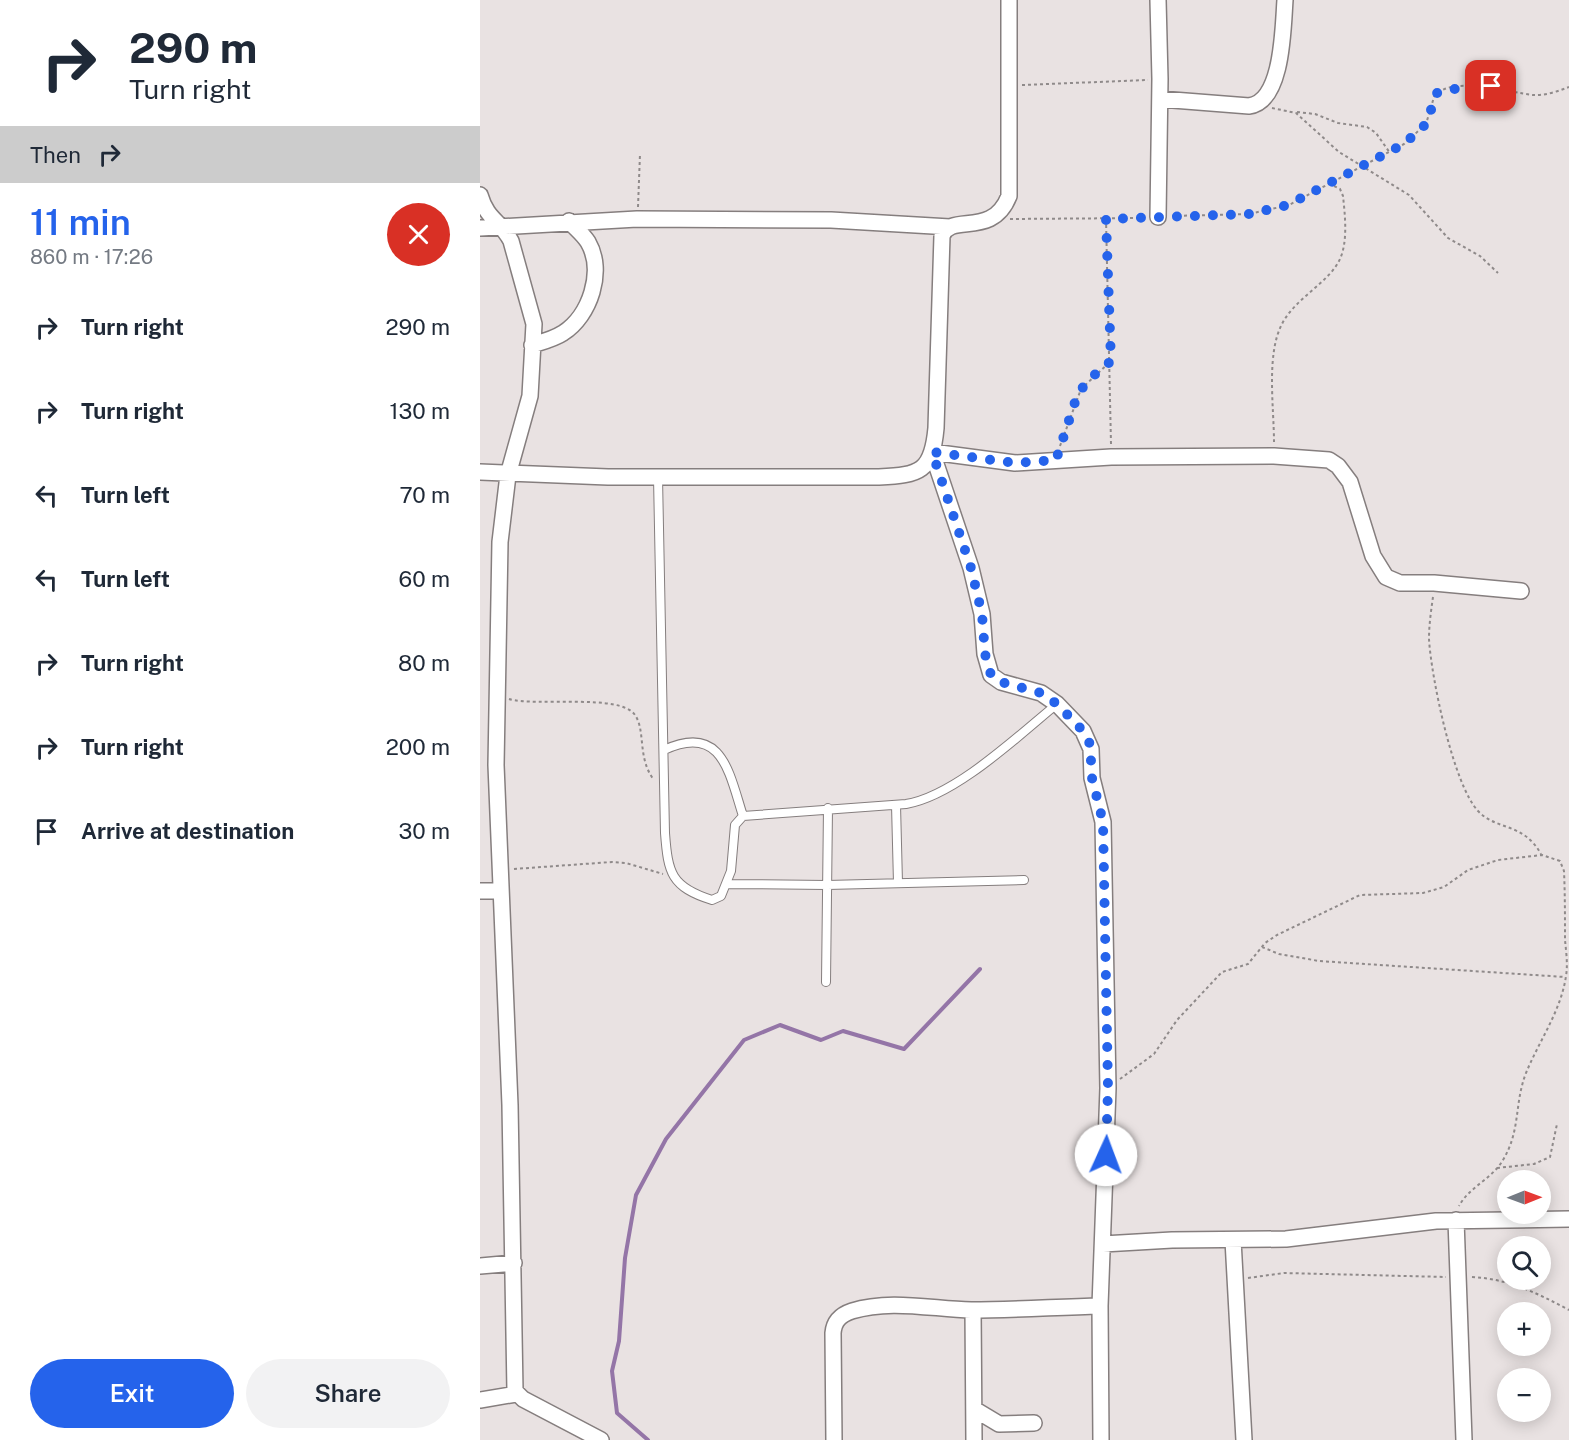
<!DOCTYPE html>
<meta charset="utf-8">
<style>
:root{--surface:#fff;--page:#f2f2f3;--text:#1f2937;--muted:#747a83;--accent:#2563eb}
body{margin:0;font-family:"Public Sans",sans-serif;background:var(--page);color:var(--text);height:100vh;display:flex;flex-direction:column;font-size:22px;white-space:nowrap}
*{box-sizing:border-box;margin:0}
p{font-size:20px;color:var(--muted)}
.icon{flex:none;width:33px;height:33px;fill:none;stroke:currentColor;stroke-width:2;stroke-linecap:round;stroke-linejoin:round}
.map{position:relative;flex:1;overflow:hidden}
.details{display:flex;flex-direction:column;background:var(--surface);width:480px}
.details>*{flex:none}
.hud{background:#fff;color:var(--text);overflow:hidden}
.needle{width:39px;rotate:89deg}
.controls{position:absolute;left:1017px;top:1170px;display:grid;gap:12px}
.controls a{display:grid;place-items:center;width:54px;height:54px;border-radius:50%;background:var(--surface);box-shadow:0 3px 15px #0003;font-size:30px}
.pin{position:absolute;display:grid;place-items:center;width:51px;height:51px;color:#fff;margin:-26px;border-radius:12px;box-shadow:0 3px 9px #0006}
.me{position:absolute;width:66px;margin:-33px;rotate:2deg;stroke-linejoin:round;filter:drop-shadow(0 0 4px #0008)}
.turn{display:flex;align-items:center;gap:21px;height:126px;padding:0 30px;font-size:27px}
.turn .icon{width:78px;height:78px;stroke-width:2.5}
.turn b{display:block;font-size:42px;line-height:51px}
.then{display:flex;align-items:center;height:57px;padding:0 30px;background:#0003;gap:12px;font-size:22px}
.round{display:grid;place-items:center;flex:none;width:63px;height:63px;border-radius:32px;background:var(--page)}
.summary{display:flex;align-items:center;justify-content:space-between;height:102px;padding:0 30px}
h1{font-size:36px;font-weight:600;line-height:45px;color:var(--accent)}
.action{display:flex;gap:12px;margin-top:auto;padding:12px 30px}
.action a{flex:1;height:69px;border-radius:36px;background:var(--accent);color:#fff;font-size:24px;font-weight:600;line-height:69px;text-align:center}
.action a+a{background:var(--page);color:var(--text)}
ul{padding:0;list-style:none}
li{display:flex;align-items:center;gap:18px;height:84px;padding:0 30px}
li div{flex:1}
li b{display:block;font-size:22px}
li em{font-style:normal}
main{display:flex;flex:1;min-height:0}
.map>svg:first-child{display:block}
.lines{fill:none;stroke-linecap:round;stroke-linejoin:round}
.stream{stroke:#9475a7;stroke-width:4}
.service-casing{stroke:#857e7e;stroke-width:10}
.minor-casing{stroke:#857e7e;stroke-width:18}
.path{stroke:#8f8a8a;stroke-width:2;stroke-dasharray:3 3;stroke-linecap:butt}
.service{stroke:#fff;stroke-width:8}
.minor{stroke:#fff;stroke-width:15}
.route{stroke:#2563eb;stroke-width:10;stroke-dasharray:0 18}
</style>
<main>
<section class="details">
<div class="hud">
<div class="turn"><svg class="icon" aria-label="right" viewBox="0 0 24 24"><path d="M7 20v-9h11M14 6l5 5-5 5"/></svg><div><b>290 m</b>Turn right</div></div>
<div class="then">Then<svg class="icon" aria-label="right" viewBox="0 0 24 24"><path d="M7 20v-9h11M14 6l5 5-5 5"/></svg></div>
</div>
<div class="summary"><div><h1>11 min</h1><p>860 m · 17:26</p></div><a class="round" style="background:#d93025;color:#fff"><svg class="icon" aria-label="close" viewBox="0 0 24 24"><path d="M6 6l12 12M18 6L6 18"/></svg></a></div>
<ul>
<li><svg class="icon" aria-label="right" viewBox="0 0 24 24"><path d="M7 20v-9h11M14 6l5 5-5 5"/></svg><div><b>Turn right</b></div><em>290 m</em></li>
<li><svg class="icon" aria-label="right" viewBox="0 0 24 24"><path d="M7 20v-9h11M14 6l5 5-5 5"/></svg><div><b>Turn right</b></div><em>130 m</em></li>
<li><svg class="icon" aria-label="left" viewBox="0 0 24 24"><path d="M17 20v-9H6M10 6l-5 5 5 5"/></svg><div><b>Turn left</b></div><em>70 m</em></li>
<li><svg class="icon" aria-label="left" viewBox="0 0 24 24"><path d="M17 20v-9H6M10 6l-5 5 5 5"/></svg><div><b>Turn left</b></div><em>60 m</em></li>
<li><svg class="icon" aria-label="right" viewBox="0 0 24 24"><path d="M7 20v-9h11M14 6l5 5-5 5"/></svg><div><b>Turn right</b></div><em>80 m</em></li>
<li><svg class="icon" aria-label="right" viewBox="0 0 24 24"><path d="M7 20v-9h11M14 6l5 5-5 5"/></svg><div><b>Turn right</b></div><em>200 m</em></li>
<li><svg class="icon" aria-label="arrive" viewBox="0 0 24 24"><path d="M6 21V4h12l-3 4 3 4H6"/></svg><div><b>Arrive at destination</b></div><em>30 m</em></li>
</ul>
<div class="action"><a>Exit</a><a>Share</a></div>
</section>
<div class="map">
<svg width="1089" height="1440" viewBox="0 0 1089 1440">
<rect width="100%" height="100%" fill="#e9e2e2"/>
<g class="lines">
<path class="stream" d="M 168,1440 L 137,1413 L 132,1371 L 139,1341 L 145,1258 L 156,1195 L 186,1139 L 264,1040 L 300,1025 L 341,1040 L 363,1031 L 424,1049 L 500,969"/>
<defs>
<path id="service" d="M 178,477 L 185,833 C 188,873 191,887 232,900 L 241,896 L 251,871 L 255,825 L 263,816 L 426,804 C 475,796 538,736 577,704
M 184,750 C 242,723 249,772 263,816
M 416,805 L 418,883
M 247,884 L 347,885 L 544,880
M 346,982 L 348,808"/>
<path id="minor" d="M 680,99 L 769,106 C 803,102 803,27 805,0
M 0,195 C 7,220 21,221 31,241 L 54,324 L 50,396 L 28,475 L 20,542 L 16,765 L 30,1105 L 35,1391 L 43,1399 L 121,1440
M 678,217 L 680,79 L 678,0
M 0,228 L 157,219 L 351,220 L 470,227
M 52,345 C 62,342 74,339 83,333 C 110,316 125,271 108,242 C 103,234 95,228 89,221
M 0,472 L 128,477 L 399,477 C 440,475 452,472 456,428 L 462,236 C 471,212 512,239 529,196 L 529,0
M 0,891 L 20,891
M 976,1220 L 984,1440
M 753,1240 L 764,1440
M 623,1244 L 692,1240 L 806,1239 L 956,1221 L 1089,1219
M 0,1266 L 34,1263
M 493,1310 L 494,1440
M 0,1400 L 36,1394
M 494,1409 L 519,1424 L 554,1423
M 354,1440 L 353,1333 C 354,1321 360,1315 372,1311 C 410,1299 452,1309 491,1310 C 534,1310 577,1307 620,1306
M 621,1440 L 620,1306 L 628,1088 L 623,822 L 612,778 L 611,749 L 603,731 L 577,704 L 561,693 L 521,682 L 511,675 L 505,654 L 502,614 L 491,568 L 452,452 L 535,463 L 631,457 L 794,456 L 849,460 L 858,466 L 870,482 L 893,556 L 906,577 L 920,583 L 954,583 L 1041,591"/>
</defs>
<use href="#service" class="service-casing"/>
<use href="#minor" class="minor-casing"/>
<path class="path" d="M 542,85 L 668,80
M 792,108 L 816,113 L 859,152 L 929,195 L 968,238 L 1000,256 L 1018,273
M 817,112 L 835,114 L 858,123 L 887,127 L 896,133 L 910,153
M 158,207 L 160,154
M 692,216 L 769,214 L 809,205 L 924,144 L 946,124 L 954,97 C 970,74 1031,93 1053,95 C 1065,96 1078,91 1089,87
M 530,219 L 665,218
M 626,219 L 631,444
M 794,442 C 794,408 786,354 802,324 C 815,298 849,283 860,259 C 868,241 865,215 863,196 L 860,189 L 848,183
M 580,446 L 601,389 L 631,361
M 953,597 C 951,611 949,625 949,639 C 951,676 973,784 998,811 C 1017,831 1043,822 1061,854
M 29,699 C 56,707 140,693 155,715 C 166,731 157,758 174,780
M 34,869 L 132,862 L 146,863 L 183,874
M 782,947 L 799,954 L 839,961 L 1085,977
M 640,1079 L 674,1054 L 697,1020 L 742,972 L 768,964 L 785,943 L 797,935 L 880,895 L 943,893 L 964,887 L 988,870 L 1018,860 L 1062,855 L 1080,861 L 1084,871 C 1085,894 1085,917 1085,940 C 1086,951 1088,964 1086,976 C 1081,1011 1059,1041 1046,1073 C 1034,1104 1041,1130 1023,1160 C 1012,1179 989,1187 979,1206
M 1017,1168 L 1054,1164 L 1070,1157 L 1077,1124
M 992,1277 C 1029,1279 1057,1293 1089,1310
M 768,1278 L 804,1273 L 966,1277"/>
<use href="#service" class="service"/>
<use href="#minor" class="minor"/>
</g>
<g class="lines">
<path class="route" d="M 626,1155 L 628,1088 L 623,822 L 612,778 L 610,744 L 603,731 L 577,704 L 561,693 L 521,682 L 511,675 L 505,654 L 502,614 L 491,568 L 452,452 L 535,463 L 576,460 L 598,393 L 612,377 L 631,361 L 626,219 L 770,214 L 808,205 L 924,144 L 946,124 L 957,93 L 983,87 L 1011,86"/>
</g>
</svg>
<div class="controls">
<a><svg class="needle" viewBox="-14 -14 28 28"><path d="M0-13l5 13h-10z" fill="#e53935"/><path d="M0 13l5-13h-10z" fill="#747a83"/></svg></a>
<a><svg class="icon" aria-label="search" viewBox="0 0 24 24"><circle cx="10" cy="10" r="6"/><path d="M15 15l6 6"/></svg></a>
<a>+</a>
<a>−</a>
</div>
<div class="pin" style="left:1011px;top:86px;background:#d93025"><svg class="icon" aria-label="arrive" viewBox="0 0 24 24"><path d="M6 21V4h12l-3 4 3 4H6"/></svg></div>
<svg class="me" style="left:626px;top:1155px" viewBox="-20 -20 40 40"><circle r="19" fill="#fff"/><path d="M0-13L10 11 0 6-10 11z" fill="#2563eb"/></svg>
</div>
</main>
